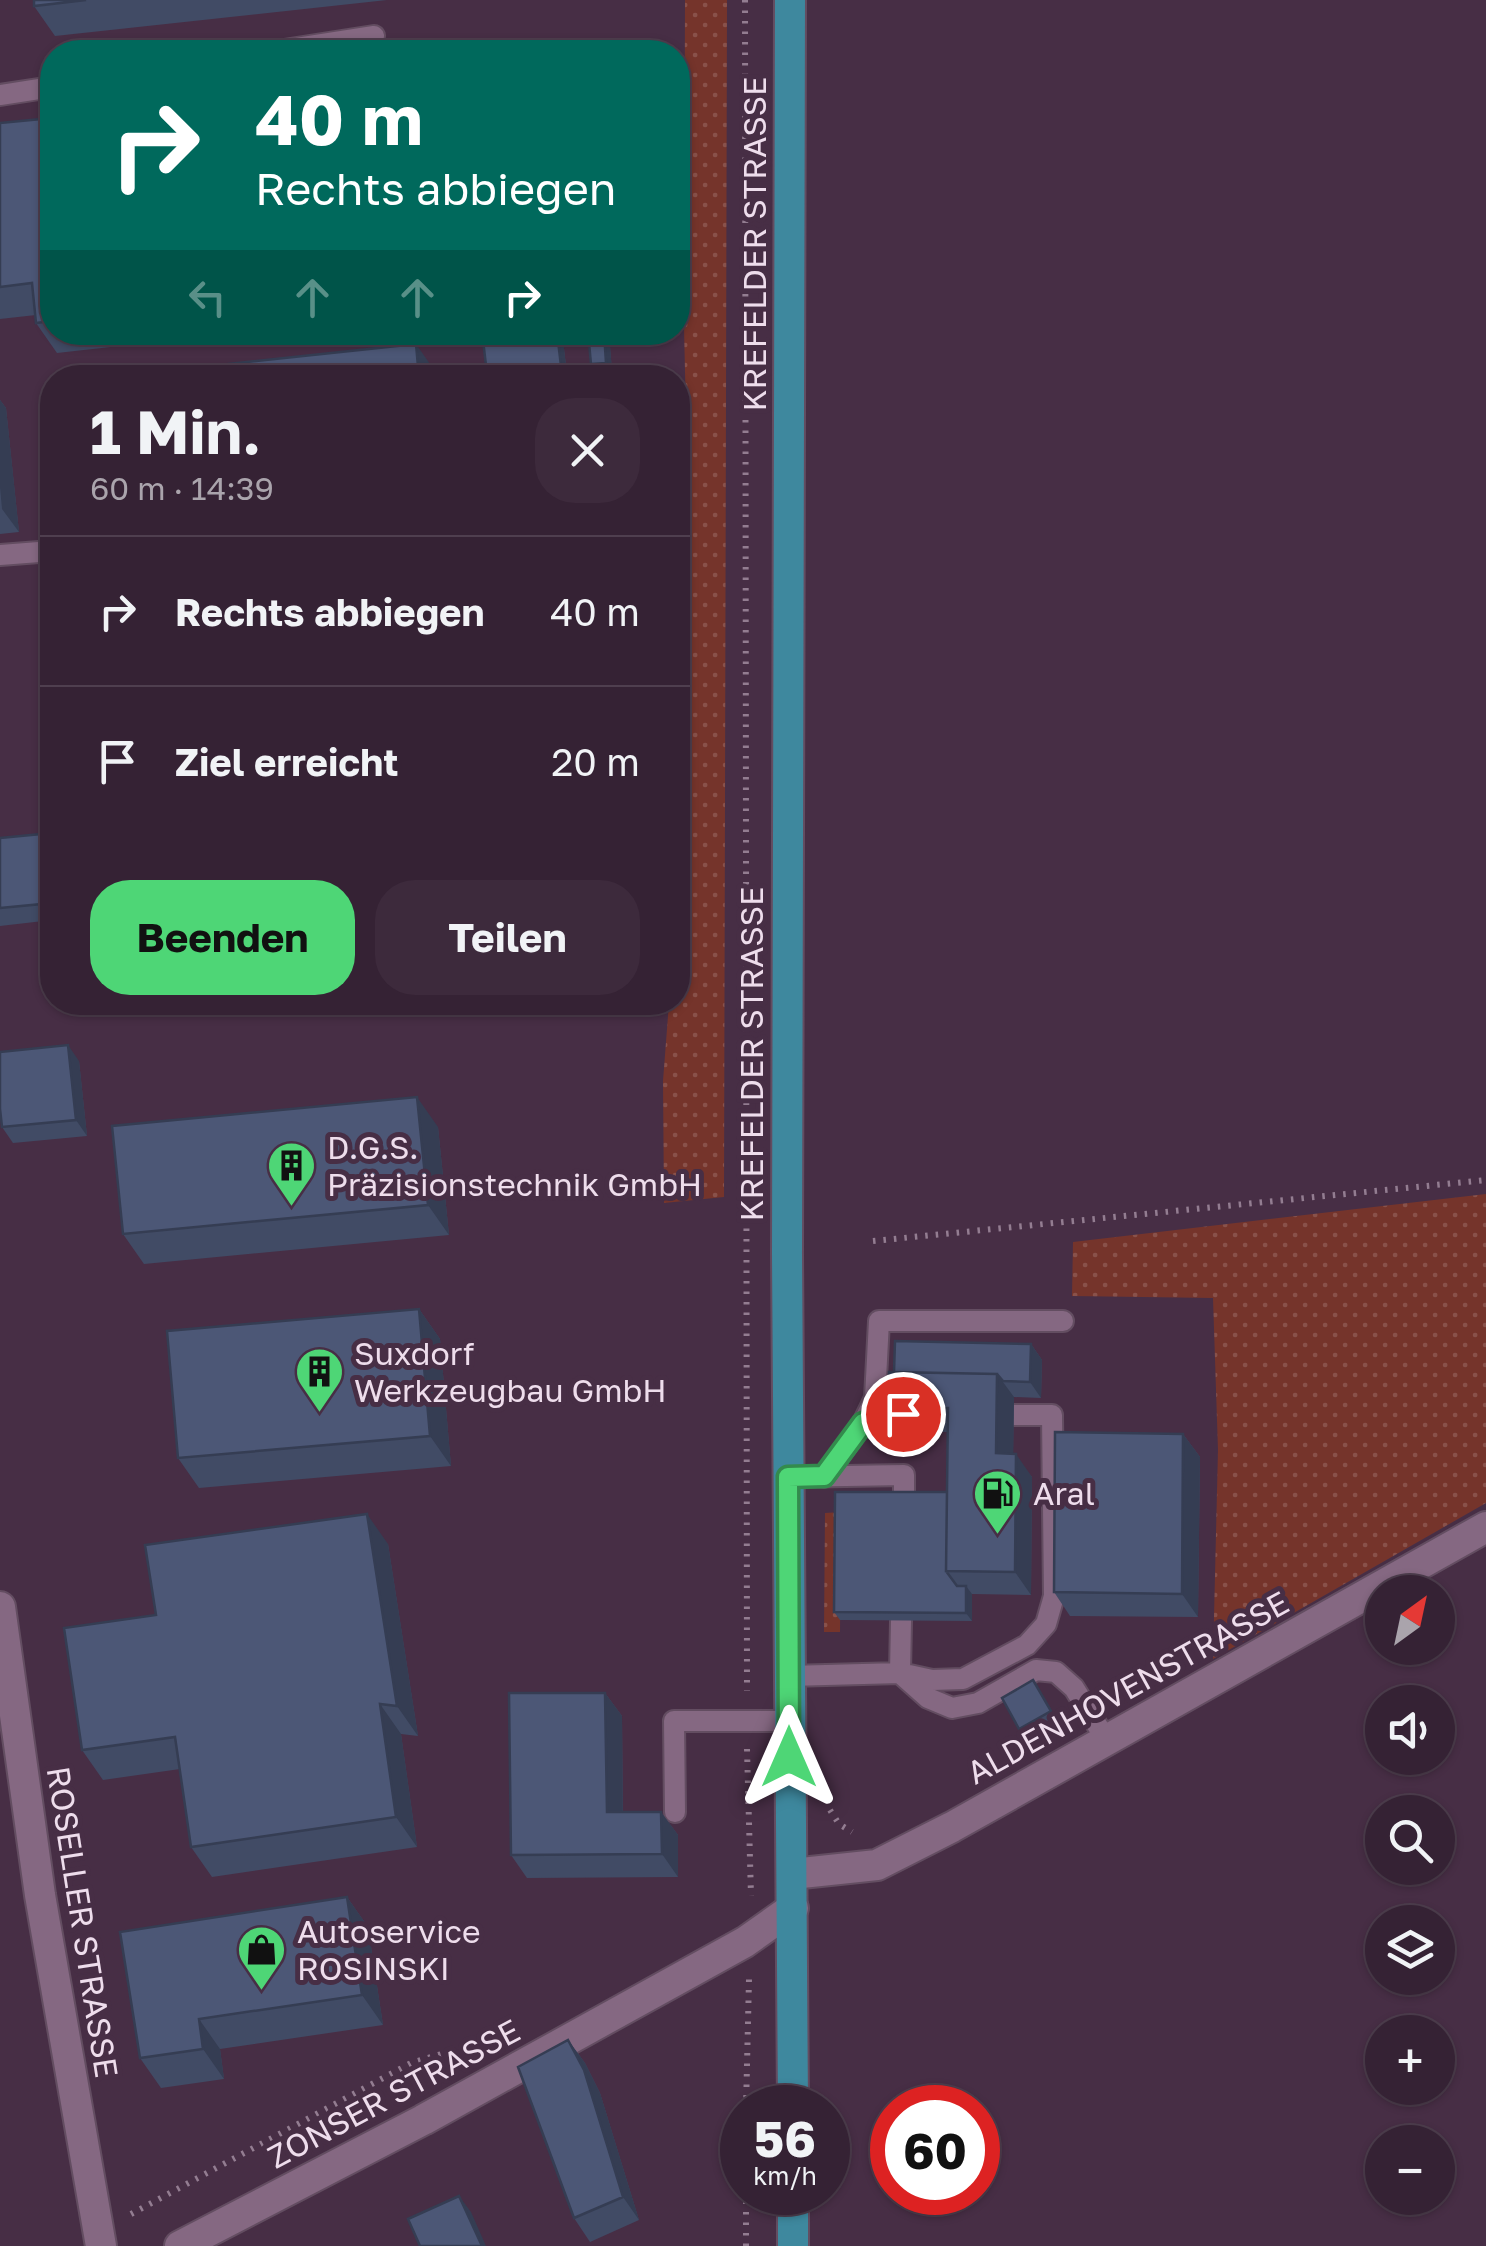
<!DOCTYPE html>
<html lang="de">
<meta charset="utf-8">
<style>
:root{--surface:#352234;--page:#3d2a3c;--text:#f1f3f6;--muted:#aaa4ac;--line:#4f3f4f;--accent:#4ed676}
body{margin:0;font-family:"Golos Text",sans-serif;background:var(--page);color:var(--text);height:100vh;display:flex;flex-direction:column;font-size:38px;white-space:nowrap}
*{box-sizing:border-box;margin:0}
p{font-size:32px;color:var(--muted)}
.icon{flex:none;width:55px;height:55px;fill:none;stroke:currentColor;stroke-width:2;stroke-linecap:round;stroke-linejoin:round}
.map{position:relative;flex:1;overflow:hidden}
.details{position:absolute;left:40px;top:365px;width:650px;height:650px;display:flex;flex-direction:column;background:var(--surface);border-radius:40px;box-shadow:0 2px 8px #0004,0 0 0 2px var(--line)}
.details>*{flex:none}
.hud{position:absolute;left:40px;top:40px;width:650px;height:305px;border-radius:40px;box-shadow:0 2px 8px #0004,0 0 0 2px var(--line);background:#00695c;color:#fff;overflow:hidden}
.needle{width:65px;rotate:33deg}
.tools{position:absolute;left:1365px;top:1575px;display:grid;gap:20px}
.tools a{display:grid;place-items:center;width:90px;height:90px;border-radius:50%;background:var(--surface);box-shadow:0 2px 8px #0004,0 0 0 2px var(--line);font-size:50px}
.speed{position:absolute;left:720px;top:2085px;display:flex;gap:20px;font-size:50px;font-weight:700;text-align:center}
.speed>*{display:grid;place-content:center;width:130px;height:130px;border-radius:50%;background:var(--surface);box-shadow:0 2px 8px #0004,0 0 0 2px var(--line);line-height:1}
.speed small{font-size:25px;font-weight:400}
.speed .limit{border:15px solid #d22;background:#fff;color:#111}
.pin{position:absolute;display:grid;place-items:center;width:85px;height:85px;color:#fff;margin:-42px;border:5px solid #fff;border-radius:50%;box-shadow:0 2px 10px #0007}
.me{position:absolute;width:110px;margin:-55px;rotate:0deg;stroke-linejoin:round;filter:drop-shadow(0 0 8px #0008)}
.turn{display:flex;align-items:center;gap:35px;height:210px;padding:0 50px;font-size:45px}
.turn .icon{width:130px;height:130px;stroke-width:2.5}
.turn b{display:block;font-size:70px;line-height:85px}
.lanes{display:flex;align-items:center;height:95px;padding:0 50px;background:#0003;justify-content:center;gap:50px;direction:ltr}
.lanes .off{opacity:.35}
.round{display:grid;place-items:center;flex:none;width:105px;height:105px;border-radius:40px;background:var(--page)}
.headline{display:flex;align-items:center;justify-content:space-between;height:170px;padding:0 50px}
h1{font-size:60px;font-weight:700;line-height:75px}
.action{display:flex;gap:20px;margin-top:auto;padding:20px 50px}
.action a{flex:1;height:115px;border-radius:40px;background:var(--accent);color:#111;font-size:40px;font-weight:700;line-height:115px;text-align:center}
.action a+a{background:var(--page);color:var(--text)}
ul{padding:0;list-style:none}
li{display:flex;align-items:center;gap:30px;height:150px;padding:0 50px;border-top:2px solid var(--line)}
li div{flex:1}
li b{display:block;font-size:38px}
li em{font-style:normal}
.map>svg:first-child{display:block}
.grass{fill:url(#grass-dots)}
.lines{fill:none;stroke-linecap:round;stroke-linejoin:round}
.service-casing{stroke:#634d61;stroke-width:24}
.minor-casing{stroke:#634d61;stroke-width:34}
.primary-casing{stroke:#634d61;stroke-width:34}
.path{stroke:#937d91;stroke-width:6;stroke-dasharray:2.5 8;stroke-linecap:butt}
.service{stroke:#856882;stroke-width:20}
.minor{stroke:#856882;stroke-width:30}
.primary{stroke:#3e889e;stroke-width:30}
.wall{fill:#414b65}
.shaded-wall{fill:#353d53}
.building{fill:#4c5776;stroke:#353d53;stroke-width:2.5}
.route-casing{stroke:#338b4d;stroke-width:25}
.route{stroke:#4ed676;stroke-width:18}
.labels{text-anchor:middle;stroke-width:10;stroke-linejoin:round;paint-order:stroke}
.street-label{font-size:32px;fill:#eeddec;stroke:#472e45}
.poi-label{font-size:32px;fill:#eeddec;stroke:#472e45;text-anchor:start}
</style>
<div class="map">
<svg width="1486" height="2246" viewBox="0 0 1486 2246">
<defs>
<pattern id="grass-dots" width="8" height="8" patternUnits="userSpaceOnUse" patternTransform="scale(2.5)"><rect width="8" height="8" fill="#75342b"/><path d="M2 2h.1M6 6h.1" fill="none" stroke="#89514a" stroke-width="1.8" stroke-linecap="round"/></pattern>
</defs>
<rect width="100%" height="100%" fill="#472e45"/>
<path class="grass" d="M 685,0 L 727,0 L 724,1197 L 664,1203 L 663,1081 L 669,1003 L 678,1002 L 678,878 L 688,504 L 684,327 Z
M 1486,1194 L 1486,1503 L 1213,1659 L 1218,1450 L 1213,1298 L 1072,1296 L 1073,1242 Z
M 841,1512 L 840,1632 L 824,1632 L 825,1513 Z"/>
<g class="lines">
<defs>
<path id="service" d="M 271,52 L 374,36
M 0,95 L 52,87
M 0,555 L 52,551
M 863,1423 L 905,1414
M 788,1477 L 904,1475 L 904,1500
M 824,1477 L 863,1423 L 875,1398 L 879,1321 L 1063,1321
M 900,1673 L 932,1680 L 963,1679 L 1027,1645 L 1046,1624 L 1054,1596 L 1052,1415 L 1014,1415
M 901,1674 L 928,1698 L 952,1708 L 978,1703 L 1036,1670 L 1056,1672 L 1074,1688 L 1107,1741
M 789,1676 L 900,1673 L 901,1621
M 675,1812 L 674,1721 L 789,1721"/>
<path id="minor" d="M 0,1607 L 40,1895 L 101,2246
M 792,1874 L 877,1865 L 952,1827 L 1486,1527
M 180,2246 L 423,2120 L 745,1942 L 793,1908"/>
<path id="primary" d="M 790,0 L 787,1254 L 793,2108
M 793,2246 L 793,2192"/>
</defs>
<use href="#service" class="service-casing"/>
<use href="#minor" class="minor-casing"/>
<use href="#primary" class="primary-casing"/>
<path class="path" d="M 745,0 L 747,1691
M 873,1241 L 1486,1180
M 747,1749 L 751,1896
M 830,1810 L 839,1824 L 852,1832
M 746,2108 L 749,1979
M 131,2214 L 411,2063 L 445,2053 L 464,2055
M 746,2246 L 746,2192"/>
<use href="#service" class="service"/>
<use href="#minor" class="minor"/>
<use href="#primary" class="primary"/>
</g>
<path class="wall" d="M 34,0 L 387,0 L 55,36 L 34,6 Z
M 52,118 L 52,332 L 245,332 L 57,353 L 36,323 L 36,315 L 0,319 L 0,123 Z
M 558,332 L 563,340 L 567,374 L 539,378 L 490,378 L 487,374 Z
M 609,334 L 612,371 L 596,372 L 591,364 Z
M 0,400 L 6,408 L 19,532 L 0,534 Z
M 52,833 L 52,920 L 0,926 L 0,838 Z
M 79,1061 L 87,1136 L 13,1143 L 2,1127 Z
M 438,1127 L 449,1235 L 144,1264 L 123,1234 Z
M 419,1309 L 440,1339 L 451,1466 L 199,1488 L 178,1458 Z
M 1031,1344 L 1042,1360 L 1041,1398 L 1014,1397 L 1013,1454 L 1032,1477 L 1031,1595 L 972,1594 L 972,1621 L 840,1620 L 834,1612 L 947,1492 L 948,1432 L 905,1431 L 889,1408 L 894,1372 Z
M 1183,1434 L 1200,1457 L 1198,1617 L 1070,1616 L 1054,1592 Z
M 388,1544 L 418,1736 L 401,1734 L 417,1847 L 212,1877 L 191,1847 L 180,1769 L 103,1780 L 82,1750 L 156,1615 Z
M 1033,1680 L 1056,1719 L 1024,1737 L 1019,1729 Z
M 605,1693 L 622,1716 L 623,1812 L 661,1812 L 678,1835 L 678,1877 L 527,1878 L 511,1855 Z
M 347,1897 L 368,1927 L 383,2025 L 220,2049 L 224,2079 L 161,2088 L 140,2058 Z
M 568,2040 L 585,2063 L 600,2093 L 639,2220 L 590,2242 L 574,2218 Z"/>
<path class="shaded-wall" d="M 557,332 L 563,340 L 567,374 L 561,366 Z
M 604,332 L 609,334 L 612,371 L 606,363 Z
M 416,344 L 437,374 L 437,378 L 419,378 Z
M 0,400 L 6,408 L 19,532 L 2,509 L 0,487 Z
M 68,1045 L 79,1061 L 87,1136 L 76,1120 Z
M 417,1097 L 438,1127 L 449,1235 L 428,1205 Z
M 419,1309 L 440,1339 L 451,1466 L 430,1436 Z
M 1031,1344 L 1042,1360 L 1041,1398 L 1030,1382 Z
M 997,1374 L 1014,1397 L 1013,1477 L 996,1453 Z
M 1183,1434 L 1200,1457 L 1198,1617 L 1182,1594 Z
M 1016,1454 L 1032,1477 L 1031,1595 L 1015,1572 Z
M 367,1514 L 388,1544 L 418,1736 L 397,1706 Z
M 966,1586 L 972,1594 L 972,1621 L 966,1613 Z
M 605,1693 L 622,1716 L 623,1835 L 607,1812 Z
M 380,1704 L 401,1734 L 417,1847 L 396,1817 Z
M 661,1812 L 678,1835 L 678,1877 L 662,1854 Z
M 347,1897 L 368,1927 L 383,2025 L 362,1995 Z
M 199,2019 L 220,2049 L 224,2079 L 203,2049 Z
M 568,2040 L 585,2063 L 600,2093 L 639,2220 L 623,2197 Z
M 459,2196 L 471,2212 L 486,2246 L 482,2246 Z"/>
<path class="building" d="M 34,0 L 86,0 L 34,6 Z
M 52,118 L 52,321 L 36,323 L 32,283 L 0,287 L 0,123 Z
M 557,332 L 561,366 L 487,374 L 483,340 Z
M 588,332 L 604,332 L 606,363 L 591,364 Z
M 416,344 L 419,378 L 163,378 L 163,371 Z
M 52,833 L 52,903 L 0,908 L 0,838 Z
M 68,1045 L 76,1120 L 2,1127 L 0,1109 L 0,1052 Z
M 417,1097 L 428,1205 L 123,1234 L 112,1126 Z
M 419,1309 L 430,1436 L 178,1458 L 167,1331 Z
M 895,1341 L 1031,1344 L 1030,1382 L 1003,1381 L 997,1374 L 894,1372 Z
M 889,1372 L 997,1374 L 996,1453 L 1016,1454 L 1015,1572 L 946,1571 L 948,1408 L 889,1408 Z
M 1055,1432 L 1183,1434 L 1182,1594 L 1054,1592 Z
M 835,1492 L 947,1492 L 946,1571 L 957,1586 L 966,1586 L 966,1613 L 834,1612 Z
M 367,1514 L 397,1706 L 380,1704 L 396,1817 L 191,1847 L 175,1737 L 82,1750 L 64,1628 L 156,1615 L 145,1545 Z
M 1033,1680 L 1051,1711 L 1019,1729 L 1002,1698 Z
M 509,1693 L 605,1693 L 607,1812 L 661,1812 L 662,1854 L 511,1855 Z
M 347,1897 L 362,1995 L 199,2019 L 203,2049 L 140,2058 L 120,1932 Z
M 568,2040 L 584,2070 L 623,2197 L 574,2218 L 518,2067 Z
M 459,2196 L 482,2246 L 420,2246 L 408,2219 Z"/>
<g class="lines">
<defs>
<path id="route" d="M 789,1757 L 788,1477 L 824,1476 L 863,1423 L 903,1414"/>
</defs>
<use href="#route" class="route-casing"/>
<use href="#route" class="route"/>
</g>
<defs>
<symbol id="building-pin" viewBox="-11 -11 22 30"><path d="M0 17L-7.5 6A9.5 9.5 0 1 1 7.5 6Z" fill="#4ed676" stroke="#472e45"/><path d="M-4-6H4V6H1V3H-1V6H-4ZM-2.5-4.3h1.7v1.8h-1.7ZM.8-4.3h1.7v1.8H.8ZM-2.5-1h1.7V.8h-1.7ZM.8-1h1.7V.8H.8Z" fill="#111"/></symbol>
<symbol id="fuel-pin" viewBox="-11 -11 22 30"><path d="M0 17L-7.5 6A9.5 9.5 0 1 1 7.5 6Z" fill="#4ed676" stroke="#472e45"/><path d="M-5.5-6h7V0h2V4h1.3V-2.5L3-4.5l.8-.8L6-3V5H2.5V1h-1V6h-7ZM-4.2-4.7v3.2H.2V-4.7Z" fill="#111"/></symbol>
<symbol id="shop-pin" viewBox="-11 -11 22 30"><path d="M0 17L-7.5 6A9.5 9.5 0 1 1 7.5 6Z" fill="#4ed676" stroke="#472e45"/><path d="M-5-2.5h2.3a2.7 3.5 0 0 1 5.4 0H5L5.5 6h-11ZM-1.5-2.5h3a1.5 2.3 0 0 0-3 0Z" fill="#111"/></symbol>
</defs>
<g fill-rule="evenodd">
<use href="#building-pin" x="264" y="1138" width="55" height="75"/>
<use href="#building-pin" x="292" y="1344" width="55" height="75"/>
<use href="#fuel-pin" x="970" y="1466" width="55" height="75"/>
<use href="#shop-pin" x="234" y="1922" width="55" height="75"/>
</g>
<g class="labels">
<g class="street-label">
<text transform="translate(755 244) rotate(-90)" y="11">KREFELDER STRASSE</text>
<text transform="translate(752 1054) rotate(-90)" y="11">KREFELDER STRASSE</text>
<text transform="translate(1128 1688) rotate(-29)" y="11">ALDENHOVENSTRASSE</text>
<text transform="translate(82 1922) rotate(81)" y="11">ROSELLER STRASSE</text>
<text transform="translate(394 2094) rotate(-28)" y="11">ZONSER STRASSE</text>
</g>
<g class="poi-label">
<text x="327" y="1159">D.G.S.<tspan x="327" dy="37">Präzisionstechnik GmbH</tspan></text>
<text x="354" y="1365">Suxdorf<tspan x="354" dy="37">Werkzeugbau GmbH</tspan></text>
<text x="1033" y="1505">Aral</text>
<text x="297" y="1943">Autoservice<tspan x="297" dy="37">ROSINSKI</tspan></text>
</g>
</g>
</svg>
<div class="tools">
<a><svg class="needle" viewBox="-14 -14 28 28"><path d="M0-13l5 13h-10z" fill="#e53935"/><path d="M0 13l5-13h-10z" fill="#aaa4ac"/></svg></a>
<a><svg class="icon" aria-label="sound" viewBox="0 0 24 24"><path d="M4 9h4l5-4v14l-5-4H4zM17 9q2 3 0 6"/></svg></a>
<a><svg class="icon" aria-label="search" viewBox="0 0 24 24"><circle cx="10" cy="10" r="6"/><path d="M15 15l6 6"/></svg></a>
<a><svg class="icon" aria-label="layers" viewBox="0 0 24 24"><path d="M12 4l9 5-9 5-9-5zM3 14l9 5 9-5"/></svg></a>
<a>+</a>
<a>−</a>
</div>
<div class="speed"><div>56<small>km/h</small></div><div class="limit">60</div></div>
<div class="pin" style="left:903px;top:1414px;background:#d93025"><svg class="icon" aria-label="arrive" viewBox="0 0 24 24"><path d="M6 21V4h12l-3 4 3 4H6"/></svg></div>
<svg class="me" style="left:789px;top:1757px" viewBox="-20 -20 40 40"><path d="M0-17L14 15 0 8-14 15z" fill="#4ed676" stroke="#fff" stroke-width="4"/></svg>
<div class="hud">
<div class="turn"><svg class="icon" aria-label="right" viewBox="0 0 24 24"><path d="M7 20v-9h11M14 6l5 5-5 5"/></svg><div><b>40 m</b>Rechts abbiegen</div></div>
<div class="lanes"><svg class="icon off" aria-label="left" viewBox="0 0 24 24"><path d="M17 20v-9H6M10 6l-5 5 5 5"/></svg><svg class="icon off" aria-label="ahead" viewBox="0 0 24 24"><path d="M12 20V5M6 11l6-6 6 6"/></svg><svg class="icon off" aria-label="ahead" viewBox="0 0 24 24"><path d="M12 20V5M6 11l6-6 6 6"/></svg><svg class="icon" aria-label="right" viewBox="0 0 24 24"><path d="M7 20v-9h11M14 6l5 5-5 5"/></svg></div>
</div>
<section class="details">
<div class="headline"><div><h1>1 Min.</h1><p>60 m · 14:39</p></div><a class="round"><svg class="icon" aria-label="close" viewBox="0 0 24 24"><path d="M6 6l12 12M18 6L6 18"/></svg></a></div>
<ul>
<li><svg class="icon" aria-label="right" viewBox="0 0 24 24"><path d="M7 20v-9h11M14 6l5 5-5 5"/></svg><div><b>Rechts abbiegen</b></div><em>40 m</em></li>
<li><svg class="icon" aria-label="arrive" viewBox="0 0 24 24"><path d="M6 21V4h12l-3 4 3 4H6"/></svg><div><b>Ziel erreicht</b></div><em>20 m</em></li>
</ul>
<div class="action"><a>Beenden</a><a>Teilen</a></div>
</section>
</div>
